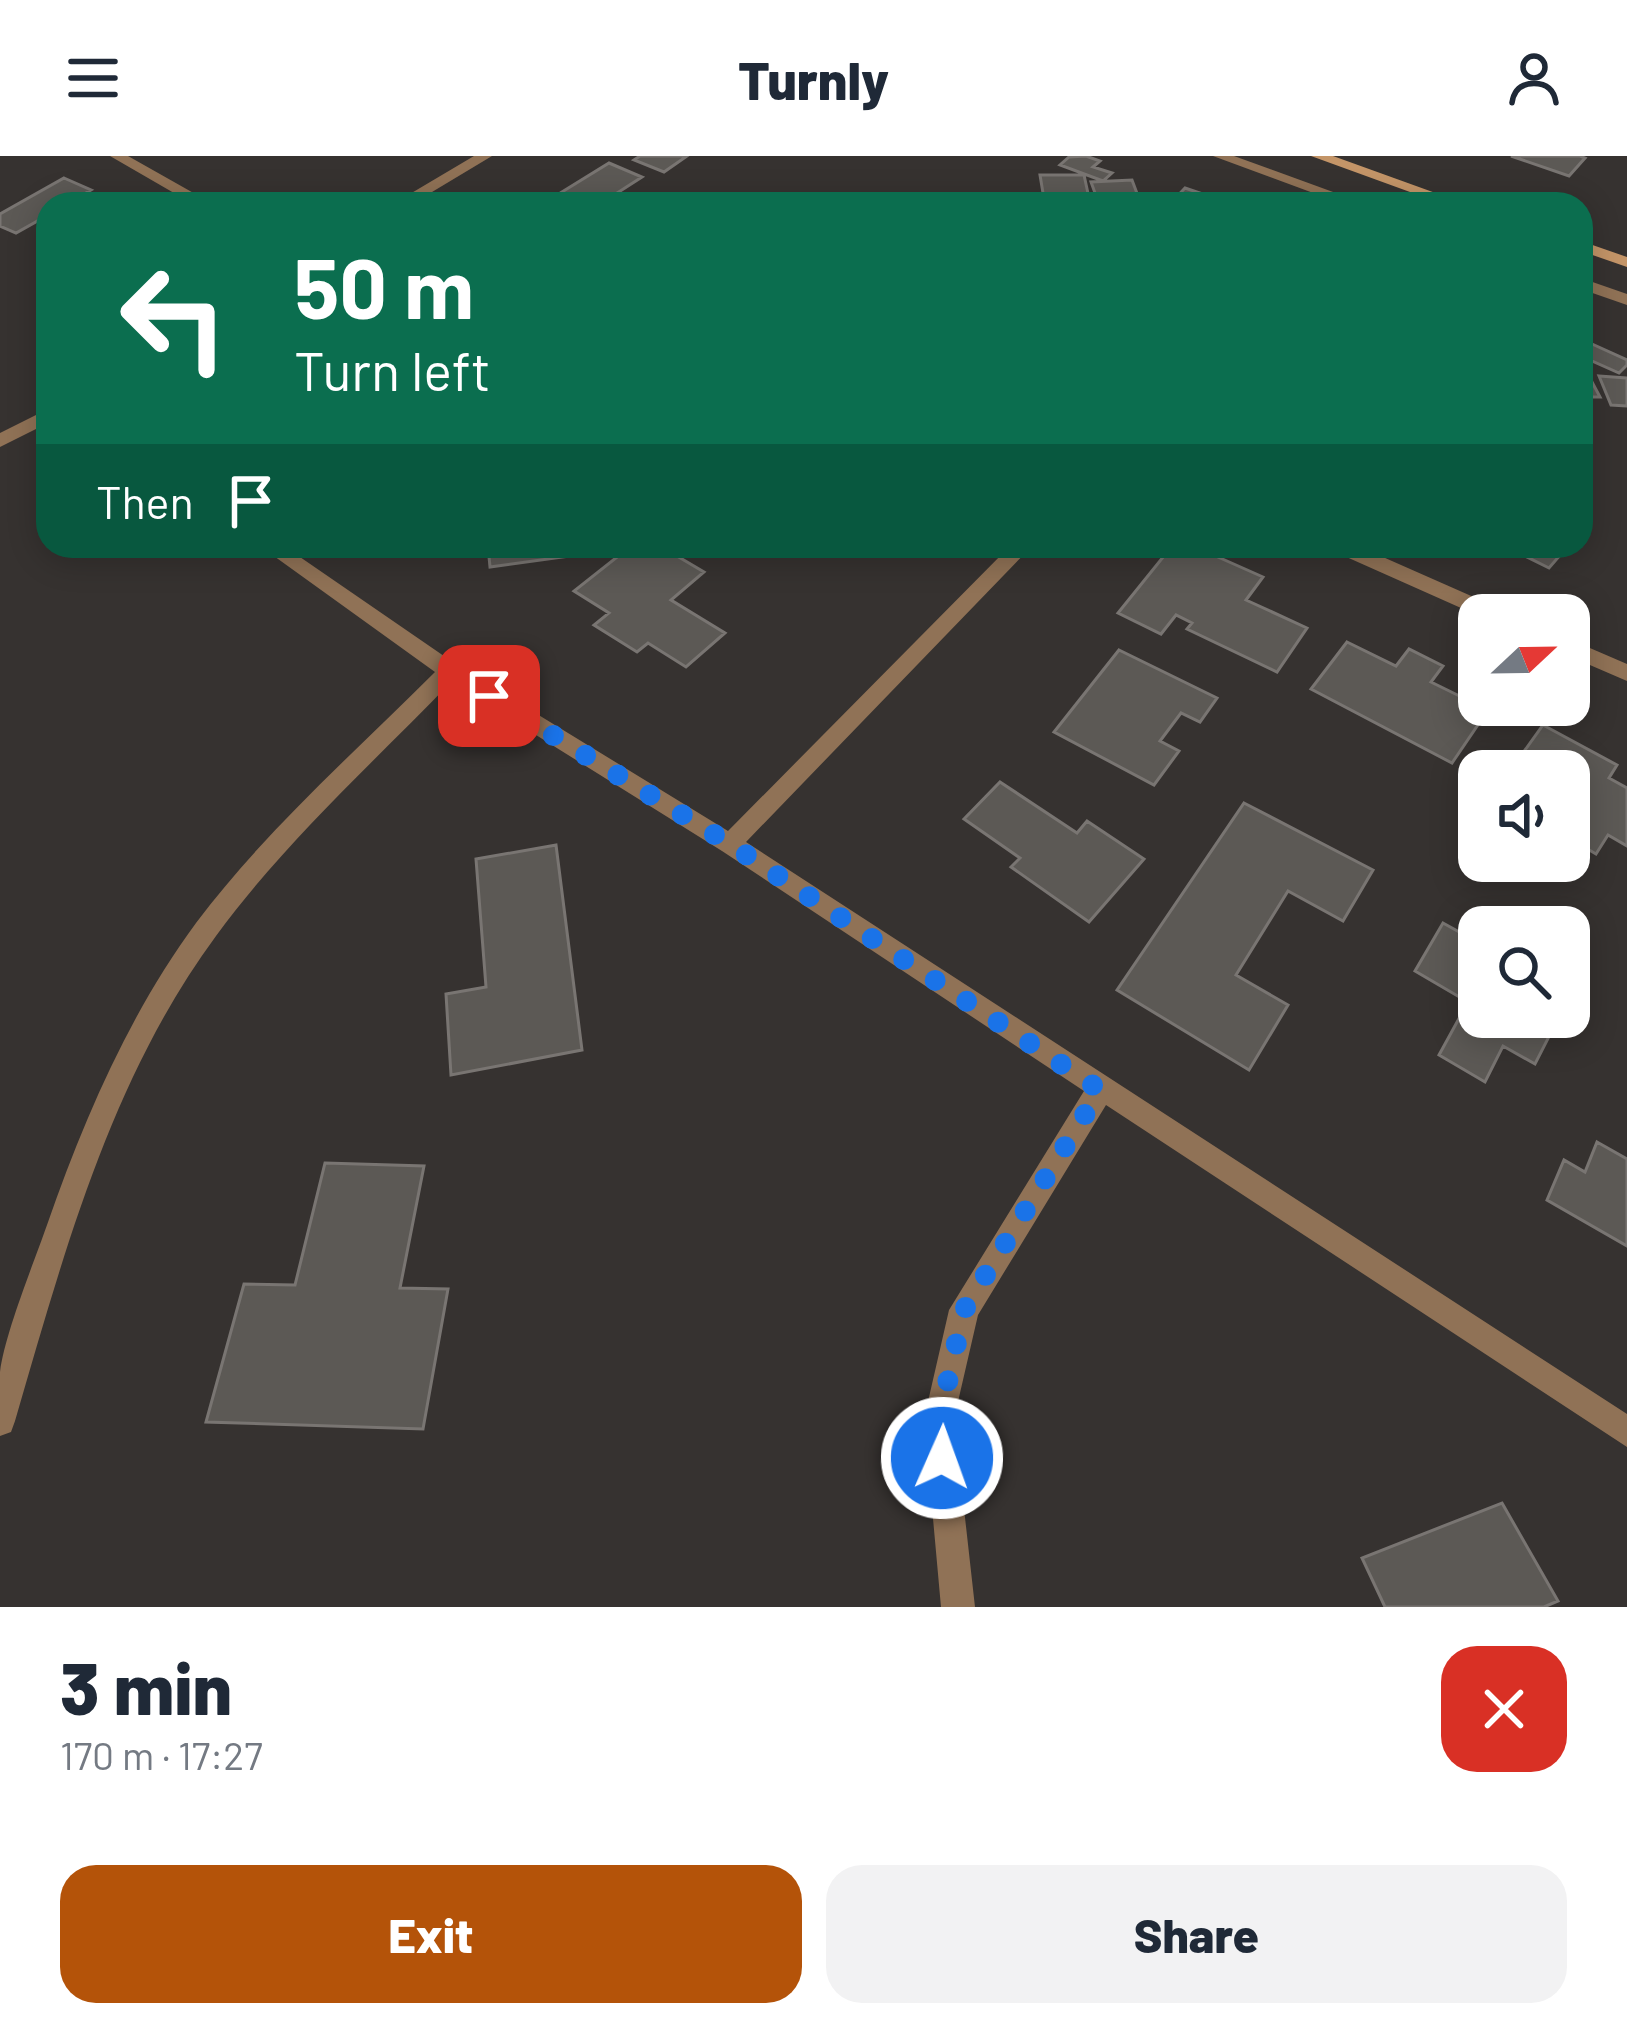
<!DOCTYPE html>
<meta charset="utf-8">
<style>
:root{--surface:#fff;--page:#f2f2f3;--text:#1f2937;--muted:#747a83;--accent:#b45309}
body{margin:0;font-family:Barlow,sans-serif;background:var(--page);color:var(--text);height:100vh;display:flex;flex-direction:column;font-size:45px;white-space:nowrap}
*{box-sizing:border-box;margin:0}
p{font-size:39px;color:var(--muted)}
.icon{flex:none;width:66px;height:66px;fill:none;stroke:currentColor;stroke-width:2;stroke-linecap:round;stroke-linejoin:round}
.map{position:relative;height:1451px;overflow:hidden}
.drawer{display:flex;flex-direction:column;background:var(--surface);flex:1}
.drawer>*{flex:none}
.guide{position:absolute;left:36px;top:36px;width:1557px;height:366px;border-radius:36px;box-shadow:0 6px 30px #0003;background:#0b6e4f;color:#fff;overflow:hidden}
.needle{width:78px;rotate:68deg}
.tools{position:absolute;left:1458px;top:438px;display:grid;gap:24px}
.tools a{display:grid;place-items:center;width:132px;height:132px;border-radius:24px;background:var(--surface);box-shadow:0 6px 30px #0003;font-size:60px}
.pin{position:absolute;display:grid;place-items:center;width:102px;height:102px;color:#fff;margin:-51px;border-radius:24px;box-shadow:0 6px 18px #0006}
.me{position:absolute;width:132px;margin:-66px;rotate:2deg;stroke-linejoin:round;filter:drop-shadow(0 0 9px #0008)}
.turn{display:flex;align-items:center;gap:42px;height:252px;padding:0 60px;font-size:54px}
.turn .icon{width:156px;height:156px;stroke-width:2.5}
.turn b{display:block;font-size:84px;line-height:102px}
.then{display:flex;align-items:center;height:114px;padding:0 60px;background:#0003;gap:24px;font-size:45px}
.round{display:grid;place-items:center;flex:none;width:126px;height:126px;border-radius:36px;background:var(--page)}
.summary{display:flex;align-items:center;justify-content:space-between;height:204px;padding:0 60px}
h1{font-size:72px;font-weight:800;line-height:90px}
.button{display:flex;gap:24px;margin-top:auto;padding:24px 60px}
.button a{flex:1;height:138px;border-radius:36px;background:var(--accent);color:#fff;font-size:48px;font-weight:800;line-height:138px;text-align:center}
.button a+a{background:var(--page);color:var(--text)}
header{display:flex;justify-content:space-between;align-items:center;height:156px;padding:0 60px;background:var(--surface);font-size:54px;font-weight:800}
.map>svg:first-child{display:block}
.building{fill:#5c5955;stroke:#797572;stroke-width:3}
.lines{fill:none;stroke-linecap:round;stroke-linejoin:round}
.minor{fill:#907256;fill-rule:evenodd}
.secondary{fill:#c49568;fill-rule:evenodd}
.route{stroke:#1a73e8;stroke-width:21;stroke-dasharray:0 37.8}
</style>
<header><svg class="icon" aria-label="menu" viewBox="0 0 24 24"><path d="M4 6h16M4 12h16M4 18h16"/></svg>Turnly<svg class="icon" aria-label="person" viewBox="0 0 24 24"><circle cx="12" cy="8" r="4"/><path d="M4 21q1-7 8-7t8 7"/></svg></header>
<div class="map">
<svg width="1627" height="1451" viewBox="0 0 1627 1451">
<rect width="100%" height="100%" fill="#363230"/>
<path class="building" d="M 640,0 L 687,0 L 664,16 L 634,4 Z
M 1086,0 L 1100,5 L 1093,11 L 1112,17 L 1103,25 L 1060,9 L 1069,1 Z
M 1511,0 L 1580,0 L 1585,2 L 1569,20 Z
M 609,7 L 642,21 L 600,48 L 544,47 Z
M 1040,19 L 1084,19 L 1089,42 L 1044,43 Z
M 64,22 L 91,34 L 67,48 L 48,48 L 48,59 L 16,77 L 0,70 L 0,58 Z
M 1132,24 L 1141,48 L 1099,48 L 1091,26 Z
M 1185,32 L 1232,48 L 1170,48 Z
M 1581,183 L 1627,204 L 1627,209 L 1619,217 L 1581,200 Z
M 1581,209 L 1583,209 L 1600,241 L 1581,241 Z
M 1599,220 L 1627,222 L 1627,250 L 1611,249 Z
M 488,390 L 569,390 L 570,400 L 490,411 Z
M 631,390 L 660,390 L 704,416 L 671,444 L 725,477 L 686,511 L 648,487 L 637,496 L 594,469 L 609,457 L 574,435 Z
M 1172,390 L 1193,390 L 1263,421 L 1246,444 L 1307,472 L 1277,516 L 1187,473 L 1192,467 L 1176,459 L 1161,478 L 1118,457 Z
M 1488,390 L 1568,390 L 1549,412 L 1513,394 L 1508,400 Z
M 1347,486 L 1396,510 L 1409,493 L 1443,510 L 1431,526 L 1488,554 L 1452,607 L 1311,533 Z
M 1119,494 L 1217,542 L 1200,566 L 1181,557 L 1160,585 L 1179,595 L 1154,629 L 1054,576 Z
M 1543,569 L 1617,609 L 1609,622 L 1627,632 L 1627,690 L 1608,679 L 1596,698 L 1569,682 L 1569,615 L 1510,615 Z
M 1000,626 L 1077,677 L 1087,665 L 1144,703 L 1089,766 L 1011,711 L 1020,702 L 964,663 Z
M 1244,647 L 1373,714 L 1343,765 L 1288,735 L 1236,819 L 1288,849 L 1249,914 L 1117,834 Z
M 556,689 L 582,894 L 451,919 L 446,838 L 486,831 L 476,703 Z
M 1443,767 L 1479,787 L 1479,861 L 1559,861 L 1535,908 L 1503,890 L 1485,926 L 1439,899 L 1468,846 L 1415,815 Z
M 1597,986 L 1627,1003 L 1627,1090 L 1547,1044 L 1564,1004 L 1585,1016 Z
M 325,1007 L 424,1010 L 400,1132 L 448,1133 L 423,1273 L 206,1266 L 244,1128 L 295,1129 Z
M 1502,1347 L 1558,1445 L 1544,1451 L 1385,1451 L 1362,1402 Z"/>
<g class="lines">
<path class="minor" d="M 110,0 L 128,0 L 213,48 L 193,48 Z
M 474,0 L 492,0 L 412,48 L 393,48 Z
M 1213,0 L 1234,0 L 1366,48 L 1343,48 Z
M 1581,122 L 1627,138 L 1627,149 L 1581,133 Z
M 48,253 L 48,267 L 0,291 L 0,277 Z
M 260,390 L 284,390 L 457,509 L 728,675 L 1010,390 L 1032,390 L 746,686 L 1627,1258 L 1627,1291 L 1106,949 L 978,1159 L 954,1263 L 975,1451 L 941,1451 L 924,1263 L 949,1154 L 1084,935 L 722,695 L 451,526 C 371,609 284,687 216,780 C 111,922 64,1097 15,1265 L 11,1276 L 0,1280 C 0,1260 0,1237 0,1216 C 5,1177 33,1109 47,1069 C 84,963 129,858 196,767 C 265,675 354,597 435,516 Z
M 1330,390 L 1358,390 L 1503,454 L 1506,459 L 1479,460 L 1333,395 Z
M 1569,483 L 1627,508 L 1627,525 L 1569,500 Z"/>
<path class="secondary" d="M 1311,0 L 1333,0 L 1466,48 L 1443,48 Z
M 1581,85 L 1627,101 L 1627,111 L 1581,95 Z"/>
</g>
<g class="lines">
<path class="route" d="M 489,540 L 730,688 L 1100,934 L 964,1154 L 939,1264 L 942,1302"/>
</g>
</svg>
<div class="tools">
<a><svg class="needle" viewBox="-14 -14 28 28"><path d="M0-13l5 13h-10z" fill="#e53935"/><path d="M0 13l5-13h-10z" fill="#747a83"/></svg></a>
<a><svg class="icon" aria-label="sound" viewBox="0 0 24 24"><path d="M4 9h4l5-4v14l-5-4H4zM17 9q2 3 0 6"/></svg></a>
<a><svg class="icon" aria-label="search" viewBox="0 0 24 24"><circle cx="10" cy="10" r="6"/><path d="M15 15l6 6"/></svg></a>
</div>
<div class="pin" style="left:489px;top:540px;background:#d93025"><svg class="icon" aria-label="arrive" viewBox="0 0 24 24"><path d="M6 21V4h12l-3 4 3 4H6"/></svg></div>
<svg class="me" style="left:942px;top:1302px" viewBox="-20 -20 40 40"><circle r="17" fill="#1a73e8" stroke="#fff" stroke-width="3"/><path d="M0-11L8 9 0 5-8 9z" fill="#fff"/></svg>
<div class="guide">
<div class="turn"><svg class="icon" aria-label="left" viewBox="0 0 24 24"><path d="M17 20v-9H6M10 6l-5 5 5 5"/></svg><div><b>50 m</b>Turn left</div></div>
<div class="then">Then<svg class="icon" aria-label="arrive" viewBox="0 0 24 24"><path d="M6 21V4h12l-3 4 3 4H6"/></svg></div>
</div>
</div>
<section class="drawer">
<div class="summary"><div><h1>3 min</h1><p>170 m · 17:27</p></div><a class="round" style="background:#d93025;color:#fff"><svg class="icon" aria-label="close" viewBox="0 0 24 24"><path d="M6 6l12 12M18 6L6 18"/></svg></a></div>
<div class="button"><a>Exit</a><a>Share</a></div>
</section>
